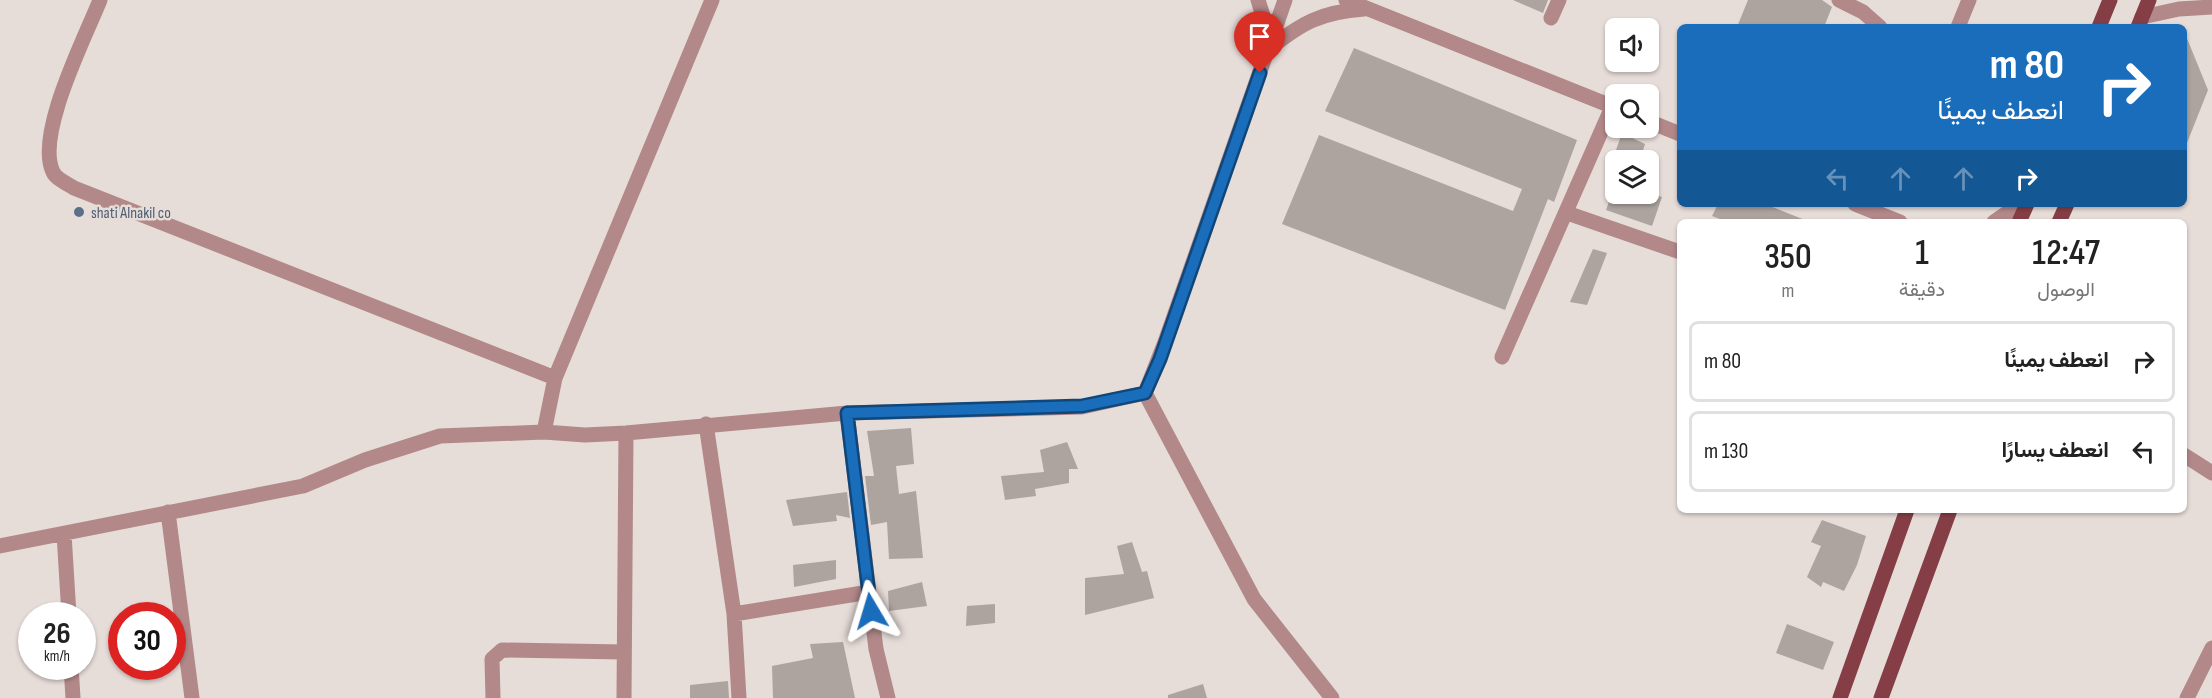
<!DOCTYPE html>
<html lang="ar">
<meta charset="utf-8">
<style>
:root{--surface:#fff;--page:#f6f6f6;--text:#222;--muted:#767676;--line:#e0e0e0}
body{margin:0;font-family:"Sofia Sans Condensed",Vazirmatn,sans-serif;background:var(--page);color:var(--text);direction:rtl;height:100vh;display:flex;flex-direction:column;font-size:22px;white-space:nowrap}
*{box-sizing:border-box;margin:0}
p{font-size:20px;color:var(--muted)}
.icon{flex:none;width:33px;height:33px;fill:none;stroke:currentColor;stroke-width:2;stroke-linecap:round;stroke-linejoin:round}
.map{position:relative;flex:1;overflow:hidden;direction:ltr}
.side{position:absolute;left:1677px;top:219px;width:510px;height:294px;display:flex;flex-direction:column;background:var(--surface);border-radius:9px;box-shadow:0 2px 4px #0004;direction:rtl}
.side>*{flex:none}
.guide{position:absolute;left:1677px;top:24px;width:510px;height:183px;border-radius:9px;box-shadow:0 2px 4px #0004;direction:rtl;background:#196dbb;color:#fff;overflow:hidden}
.fabs{position:absolute;left:1605px;top:18px;display:grid;gap:12px}
.fabs a{display:grid;place-items:center;width:54px;height:54px;border-radius:9px;background:var(--surface);box-shadow:0 2px 4px #0004;font-size:30px}
.speed{position:absolute;left:18px;top:602px;display:flex;gap:12px;font-size:30px;font-weight:700;text-align:center}
.speed>*{display:grid;place-content:center;width:78px;height:78px;border-radius:50%;background:var(--surface);box-shadow:0 2px 4px #0004;line-height:1}
.speed small{font-size:15px;font-weight:400}
.speed .limit{border:9px solid #d22;background:#fff;color:#111}
.pin{position:absolute;display:grid;place-items:center;width:51px;height:51px;color:#fff;margin:-62px -26px;border-radius:50% 50% 50% 0;rotate:-45deg;box-shadow:0 0 6px #0007}
.pin .icon{rotate:45deg}
.me{position:absolute;width:66px;margin:-33px;rotate:353deg;stroke-linejoin:round;filter:drop-shadow(0 0 4px #0008)}
.turn{display:flex;align-items:center;gap:21px;height:126px;padding:0 24px;font-size:27px}
.turn .icon{width:78px;height:78px;stroke-width:2.5}
.turn b{display:block;font-size:42px;line-height:51px}
.lanes{display:flex;align-items:center;height:57px;padding:0 24px;background:#0003;justify-content:center;gap:30px;direction:ltr}
.lanes .off{opacity:.35}
.eta{display:flex;justify-content:space-evenly;align-items:center;height:102px;text-align:center}
.eta b{font-size:36px;font-weight:600;line-height:42px}
ul{padding:0;list-style:none}
li{display:flex;align-items:center;gap:18px;height:81px;margin:0 12px 9px;padding:0 12px;border:3px solid var(--line);border-radius:9px}
li div{flex:1}
li b{display:block;font-size:22px}
li em{font-style:normal}
.map>svg:first-child{display:block}
.building{fill:#ada39f}
.lines{fill:none;stroke-linecap:round;stroke-linejoin:round}
.minor{stroke:#b28889;stroke-width:15}
.major{stroke:#853e45;stroke-width:15}
.route-casing{stroke:#10477a;stroke-width:15}
.route{stroke:#196dbb;stroke-width:10}
.service-dot{fill:#5c6f8a;stroke:#e6dcd8;stroke-width:2}
.labels{text-anchor:middle;stroke-width:5;stroke-linejoin:round;paint-order:stroke}
.service-label{font-size:16px;fill:#4e5e75;stroke:#e6dcd8;text-anchor:start}
</style>
<div class="map">
<svg width="2212" height="698" viewBox="0 0 2212 698">
<rect width="100%" height="100%" fill="#e6dcd8"/>
<path class="building" d="M 1513,0 L 1548,0 L 1543,13 Z
M 1748,0 L 1822,0 L 1832,7 L 1824,27 L 1737,27 Z
M 2184,31 L 2208,90 L 2185,148 L 2184,148 Z
M 1354,48 L 1577,140 L 1554,202 L 1548,199 L 1505,310 L 1282,224 L 1319,135 L 1513,211 L 1522,189 L 1325,111 Z
M 1622,133 L 1645,144 L 1640,160 L 1616,150 Z
M 1612,194 L 1653,194 L 1662,197 L 1652,226 L 1606,210 Z
M 1718,204 L 1765,204 L 1810,222 L 1728,222 L 1712,216 Z
M 1593,249 L 1607,253 L 1587,305 L 1570,302 Z
M 911,428 L 914,464 L 896,466 L 899,494 L 916,491 L 923,558 L 889,559 L 887,522 L 871,525 L 865,476 L 874,476 L 867,431 Z
M 1067,442 L 1078,469 L 1069,469 L 1069,483 L 1035,489 L 1036,496 L 1005,500 L 1001,476 L 1044,472 L 1040,450 Z
M 847,492 L 850,518 L 836,515 L 837,521 L 793,526 L 786,500 Z
M 1822,520 L 1866,536 L 1857,565 L 1844,591 L 1823,582 L 1821,587 L 1807,577 L 1821,546 L 1811,542 Z
M 1132,542 L 1142,572 L 1147,571 L 1154,598 L 1085,615 L 1085,578 L 1124,574 L 1117,546 Z
M 836,560 L 836,579 L 794,587 L 793,565 Z
M 922,582 L 927,606 L 889,611 L 888,591 Z
M 995,604 L 995,623 L 966,626 L 967,606 Z
M 1787,624 L 1834,642 L 1823,670 L 1776,653 Z
M 843,642 L 855,698 L 773,698 L 772,666 L 813,658 L 810,644 Z
M 728,681 L 729,698 L 690,698 L 690,685 Z
M 1203,684 L 1207,698 L 1168,698 L 1168,695 Z"/>
<g class="lines">
<path class="minor" d="M 100,0 C 85,38 35,135 53,172 C 56,179 68,184 74,188 L 555,378
M 712,0 L 555,378 L 544,432 L 585,435 L 626,433 L 847,413 L 1082,407 L 1145,393
M 1258,0 L 1271,41
M 1346,0 L 1616,108
M 1839,0 L 1863,12 L 1880,27
M 2142,17 L 2179,9 L 2212,7
M 1551,18 L 1559,0
M 1958,27 L 1969,0
M 1268,50 C 1301,23 1321,12 1364,9
M 1648,121 L 1680,134
M 1855,204 L 1900,222
M 1567,213 L 1680,252
M 1994,222 L 2020,204
M 1502,357 L 1612,107
M 1145,393 L 1165,342 L 1285,0
M 1145,393 L 1254,599 L 1332,698
M 847,413 L 876,649 L 888,698
M 706,424 L 734,614 L 739,698
M 2184,455 L 2212,473
M 168,512 L 192,698
M 64,534 L 69,615
M 0,546 L 303,486 L 365,460 L 440,436 L 544,432
M 734,614 L 869,592
M 71,666 L 73,698
M 493,698 L 492,659 L 502,650 L 624,652
M 624,698 L 626,433
M 2187,698 L 2212,648"/>
<path class="major" d="M 2099,27 L 2110,0
M 2138,27 L 2149,0
M 2019,222 L 2027,204
M 2059,222 L 2067,204
M 1840,698 L 1907,510
M 1881,698 L 1950,510"/>
</g>
<g class="lines">
<defs>
<path id="route" d="M 871,611 L 847,413 L 1082,406 L 1145,393 L 1160,359 L 1260,73"/>
</defs>
<use href="#route" class="route-casing"/>
<use href="#route" class="route"/>
</g>
<circle class="service-dot" cx="79" cy="212" r="6"/>
<g class="labels">
<g class="service-label">
<text x="91" y="218">shati Alnakil co</text>
</g>
</g>
</svg>
<div class="fabs">
<a><svg class="icon" aria-label="sound" viewBox="0 0 24 24"><path d="M4 9h4l5-4v14l-5-4H4zM17 9q2 3 0 6"/></svg></a>
<a><svg class="icon" aria-label="search" viewBox="0 0 24 24"><circle cx="10" cy="10" r="6"/><path d="M15 15l6 6"/></svg></a>
<a><svg class="icon" aria-label="layers" viewBox="0 0 24 24"><path d="M12 4l9 5-9 5-9-5zM3 14l9 5 9-5"/></svg></a>
</div>
<div class="speed"><div>26<small>km/h</small></div><div class="limit">30</div></div>
<div class="pin" style="left:1260px;top:73px;background:#d93025"><svg class="icon" aria-label="arrive" viewBox="0 0 24 24"><path d="M6 21V4h12l-3 4 3 4H6"/></svg></div>
<svg class="me" style="left:871px;top:611px" viewBox="-20 -20 40 40"><path d="M0-17L14 15 0 8-14 15z" fill="#196dbb" stroke="#fff" stroke-width="4"/></svg>
<div class="guide">
<div class="turn"><svg class="icon" aria-label="right" viewBox="0 0 24 24"><path d="M7 20v-9h11M14 6l5 5-5 5"/></svg><div><b>80 m</b>انعطف يمينًا</div></div>
<div class="lanes"><svg class="icon off" aria-label="left" viewBox="0 0 24 24"><path d="M17 20v-9H6M10 6l-5 5 5 5"/></svg><svg class="icon off" aria-label="ahead" viewBox="0 0 24 24"><path d="M12 20V5M6 11l6-6 6 6"/></svg><svg class="icon off" aria-label="ahead" viewBox="0 0 24 24"><path d="M12 20V5M6 11l6-6 6 6"/></svg><svg class="icon" aria-label="right" viewBox="0 0 24 24"><path d="M7 20v-9h11M14 6l5 5-5 5"/></svg></div>
</div>
<section class="side">
<div class="eta">
<div><b>12:47</b><p>الوصول</p></div>
<div><b>1</b><p>دقيقة</p></div>
<div><b>350</b><p>m</p></div>
</div>
<ul>
<li><svg class="icon" aria-label="right" viewBox="0 0 24 24"><path d="M7 20v-9h11M14 6l5 5-5 5"/></svg><div><b>انعطف يمينًا</b></div><em>80 m</em></li>
<li><svg class="icon" aria-label="left" viewBox="0 0 24 24"><path d="M17 20v-9H6M10 6l-5 5 5 5"/></svg><div><b>انعطف يسارًا</b></div><em>130 m</em></li>
</ul>
</section>
</div>
